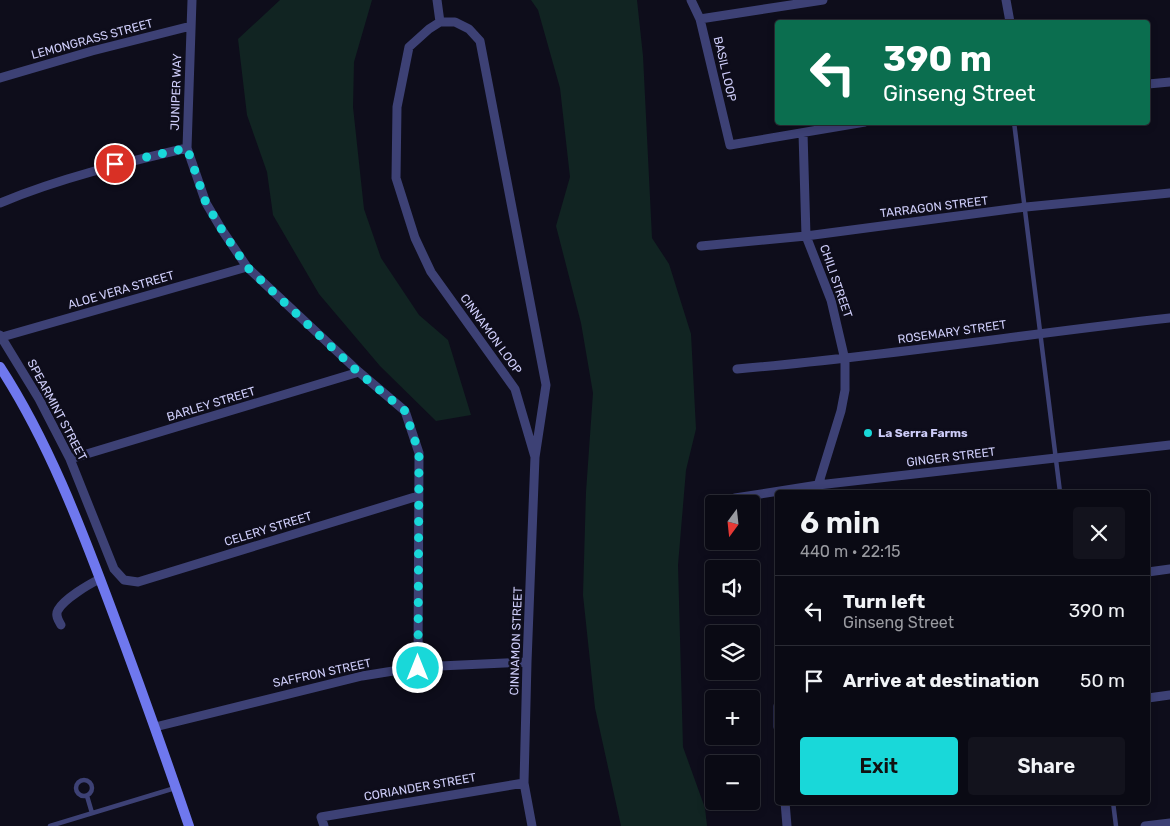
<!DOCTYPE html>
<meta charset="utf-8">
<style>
:root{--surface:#0a0a14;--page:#13131d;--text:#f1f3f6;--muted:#999aa0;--line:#2a2b34;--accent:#19d8d9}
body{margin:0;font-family:Rubik,sans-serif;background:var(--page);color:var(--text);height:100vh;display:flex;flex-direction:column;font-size:19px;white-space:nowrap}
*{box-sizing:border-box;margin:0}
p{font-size:16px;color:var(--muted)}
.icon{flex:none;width:28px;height:28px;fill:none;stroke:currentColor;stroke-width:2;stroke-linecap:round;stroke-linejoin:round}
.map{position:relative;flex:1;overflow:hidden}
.sheet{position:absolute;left:775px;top:490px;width:375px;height:315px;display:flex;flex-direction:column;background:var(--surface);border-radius:5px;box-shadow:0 2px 8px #0003,0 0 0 1px var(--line)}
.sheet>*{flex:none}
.hud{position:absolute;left:775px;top:20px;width:375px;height:105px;border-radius:5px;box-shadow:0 2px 8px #0003,0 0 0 1px var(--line);background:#0b6e4f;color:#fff;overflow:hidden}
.needle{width:32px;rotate:195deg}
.tools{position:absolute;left:705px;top:495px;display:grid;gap:10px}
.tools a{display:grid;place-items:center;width:55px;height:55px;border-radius:5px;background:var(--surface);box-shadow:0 2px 8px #0003,0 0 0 1px var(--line);font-size:25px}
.pin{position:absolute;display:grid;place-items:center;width:42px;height:42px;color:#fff;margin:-21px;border:2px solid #fff;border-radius:50%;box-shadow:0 1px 5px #0007}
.me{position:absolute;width:55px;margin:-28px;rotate:0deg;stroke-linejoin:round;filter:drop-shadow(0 0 4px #0008)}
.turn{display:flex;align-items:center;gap:18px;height:105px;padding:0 25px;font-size:22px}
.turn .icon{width:65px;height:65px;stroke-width:2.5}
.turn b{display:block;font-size:35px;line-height:42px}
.round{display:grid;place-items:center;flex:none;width:52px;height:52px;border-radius:5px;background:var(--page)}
.summary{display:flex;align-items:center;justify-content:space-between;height:85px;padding:0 25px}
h1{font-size:30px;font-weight:600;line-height:38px}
.primary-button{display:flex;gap:10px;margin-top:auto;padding:10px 25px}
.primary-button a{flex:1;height:58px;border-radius:5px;background:var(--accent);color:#111;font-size:20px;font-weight:600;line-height:58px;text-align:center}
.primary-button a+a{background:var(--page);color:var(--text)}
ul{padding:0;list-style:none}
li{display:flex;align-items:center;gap:15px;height:70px;padding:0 25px;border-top:1px solid var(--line)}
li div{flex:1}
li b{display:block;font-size:19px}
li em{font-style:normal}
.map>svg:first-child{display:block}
.green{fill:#112422}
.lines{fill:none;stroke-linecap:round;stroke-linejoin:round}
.lane{stroke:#3d4175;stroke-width:4.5}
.street{stroke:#3d4175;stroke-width:9}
.secondary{stroke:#6f78ee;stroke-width:10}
.route{stroke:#19d8d9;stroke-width:9;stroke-dasharray:0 16.2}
.poi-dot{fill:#19d8d9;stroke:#0e0d1b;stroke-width:2}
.labels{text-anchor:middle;stroke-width:5;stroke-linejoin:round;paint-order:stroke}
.street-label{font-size:12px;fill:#cecdf9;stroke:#0e0d1b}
.poi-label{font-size:12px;font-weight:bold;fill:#cecdf9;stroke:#0e0d1b;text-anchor:start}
</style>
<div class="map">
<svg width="1170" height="826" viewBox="0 0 1170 826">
<rect width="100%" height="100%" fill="#0e0d1b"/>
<path class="green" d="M 280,0 L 372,0 L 354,62 L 353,107 L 364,209 L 381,258 L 419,315 L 448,340 L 471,415 L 436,421 L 380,366 L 319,294 L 273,215 L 267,172 L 247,115 L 238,39 Z
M 531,0 L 637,0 L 643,56 L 652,238 L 669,264 L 691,334 L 696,429 L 686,470 L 678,565 L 683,747 L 705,808 L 707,826 L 621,826 L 595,708 L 583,595 L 586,492 L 593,393 L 581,323 L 556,226 L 570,177 L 560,88 L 538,10 Z"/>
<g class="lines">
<path class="lane" d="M 1014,122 L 1060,492
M76 788a8 8 0 1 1 16 0a8 8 0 1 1-16 0Z
M 87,796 L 92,813
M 1113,802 L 1116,826
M 50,826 L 175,788"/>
<path class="street" d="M 192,0 L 187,148 L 206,203 L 222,230 L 247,267 L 359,372 L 405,411 L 419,453 L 418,667
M 437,0 L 440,22
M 691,0 L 700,19 L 730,145 L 865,122
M 1006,0 L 1010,22
M 700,19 L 823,0
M 0,78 L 92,51 L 191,26
M 1148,84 L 1170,82
M 803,133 L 806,236 L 831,300 L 845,360 L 845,390 L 841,411 L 816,492
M 0,203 C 60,178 123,163 187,148
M 701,246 L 806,236 L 1026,207 L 1170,193
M 0,335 L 39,399 L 70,459 L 114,569 L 124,580 L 138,582 L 418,496
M 2,337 L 247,267
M 737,369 C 882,357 1025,334 1170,318
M 70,459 L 359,372
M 735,498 L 818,485 L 1170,445
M 1148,572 L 1170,569
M 61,625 C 58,620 55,615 58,610 C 64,599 89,584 100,579
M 1148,698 L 1170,695
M 778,706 L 778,727
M 155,727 L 362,676 L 418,667 L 527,662
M 785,802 L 787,826
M 324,826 L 321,817 L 524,783
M 532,826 L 524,783 L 527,662 L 535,457 L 546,385 L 480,41 L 469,29 L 455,22 L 440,22 L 429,29 L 409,47 L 397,107 L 396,178 L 415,238 L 431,272 L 515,389 L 535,457
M 1145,826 L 1170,823"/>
<path class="secondary" d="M 0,367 C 48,441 80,525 111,608 C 138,680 164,753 189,826"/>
</g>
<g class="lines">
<path class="route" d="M 115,164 L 187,148 L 206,203 L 222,230 L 247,267 L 358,372 L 405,411 L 419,453 L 418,668"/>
</g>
<circle class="poi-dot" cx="868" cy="433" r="5"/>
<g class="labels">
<g class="street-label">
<text transform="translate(92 39) rotate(-15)" y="4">LEMONGRASS STREET</text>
<text transform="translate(725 69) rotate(77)" y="4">BASIL LOOP</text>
<text transform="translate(176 92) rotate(-88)" y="4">JUNIPER WAY</text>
<text transform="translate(934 207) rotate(-7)" y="4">TARRAGON STREET</text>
<text transform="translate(836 281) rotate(71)" y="4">CHILI STREET</text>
<text transform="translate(121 290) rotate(-16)" y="4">ALOE VERA STREET</text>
<text transform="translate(952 332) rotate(-8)" y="4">ROSEMARY STREET</text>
<text transform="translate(491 334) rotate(54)" y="4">CINNAMON LOOP</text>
<text transform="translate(211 404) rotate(-17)" y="4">BARLEY STREET</text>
<text transform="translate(57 410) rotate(62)" y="4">SPEARMINT STREET</text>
<text transform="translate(951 457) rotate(-7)" y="4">GINGER STREET</text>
<text transform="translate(268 529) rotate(-17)" y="4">CELERY STREET</text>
<text transform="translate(516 641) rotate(-88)" y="4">CINNAMON STREET</text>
<text transform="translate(322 673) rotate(-12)" y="4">SAFFRON STREET</text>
<text transform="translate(420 787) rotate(-10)" y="4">CORIANDER STREET</text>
</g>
<g class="poi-label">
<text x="878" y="437">La Serra Farms</text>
</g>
</g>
</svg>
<div class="tools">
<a><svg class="needle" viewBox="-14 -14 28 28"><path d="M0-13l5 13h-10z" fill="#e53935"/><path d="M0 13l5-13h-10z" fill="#999aa0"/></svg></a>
<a><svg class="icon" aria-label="sound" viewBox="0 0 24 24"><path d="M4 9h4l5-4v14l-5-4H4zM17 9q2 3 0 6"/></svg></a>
<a><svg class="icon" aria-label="layers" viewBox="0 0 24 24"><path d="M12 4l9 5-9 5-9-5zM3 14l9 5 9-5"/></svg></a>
<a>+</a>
<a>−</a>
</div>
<div class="pin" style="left:115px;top:164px;background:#d93025"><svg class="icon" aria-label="arrive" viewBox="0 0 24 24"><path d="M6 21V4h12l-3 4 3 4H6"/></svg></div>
<svg class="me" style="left:418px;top:668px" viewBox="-20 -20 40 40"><circle r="17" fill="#19d8d9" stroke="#fff" stroke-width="3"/><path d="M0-11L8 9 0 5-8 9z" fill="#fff"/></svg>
<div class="hud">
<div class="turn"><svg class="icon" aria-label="left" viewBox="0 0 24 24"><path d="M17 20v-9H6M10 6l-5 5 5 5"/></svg><div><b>390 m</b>Ginseng Street</div></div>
</div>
<section class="sheet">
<div class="summary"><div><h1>6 min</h1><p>440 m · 22:15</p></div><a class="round"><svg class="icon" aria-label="close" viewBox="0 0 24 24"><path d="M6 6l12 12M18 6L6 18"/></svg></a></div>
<ul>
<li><svg class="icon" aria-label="left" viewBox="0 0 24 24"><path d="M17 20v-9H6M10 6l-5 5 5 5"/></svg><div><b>Turn left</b><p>Ginseng Street</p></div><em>390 m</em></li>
<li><svg class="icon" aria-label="arrive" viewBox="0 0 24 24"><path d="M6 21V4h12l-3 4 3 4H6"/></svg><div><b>Arrive at destination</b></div><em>50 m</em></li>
</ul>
<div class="primary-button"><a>Exit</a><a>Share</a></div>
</section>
</div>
